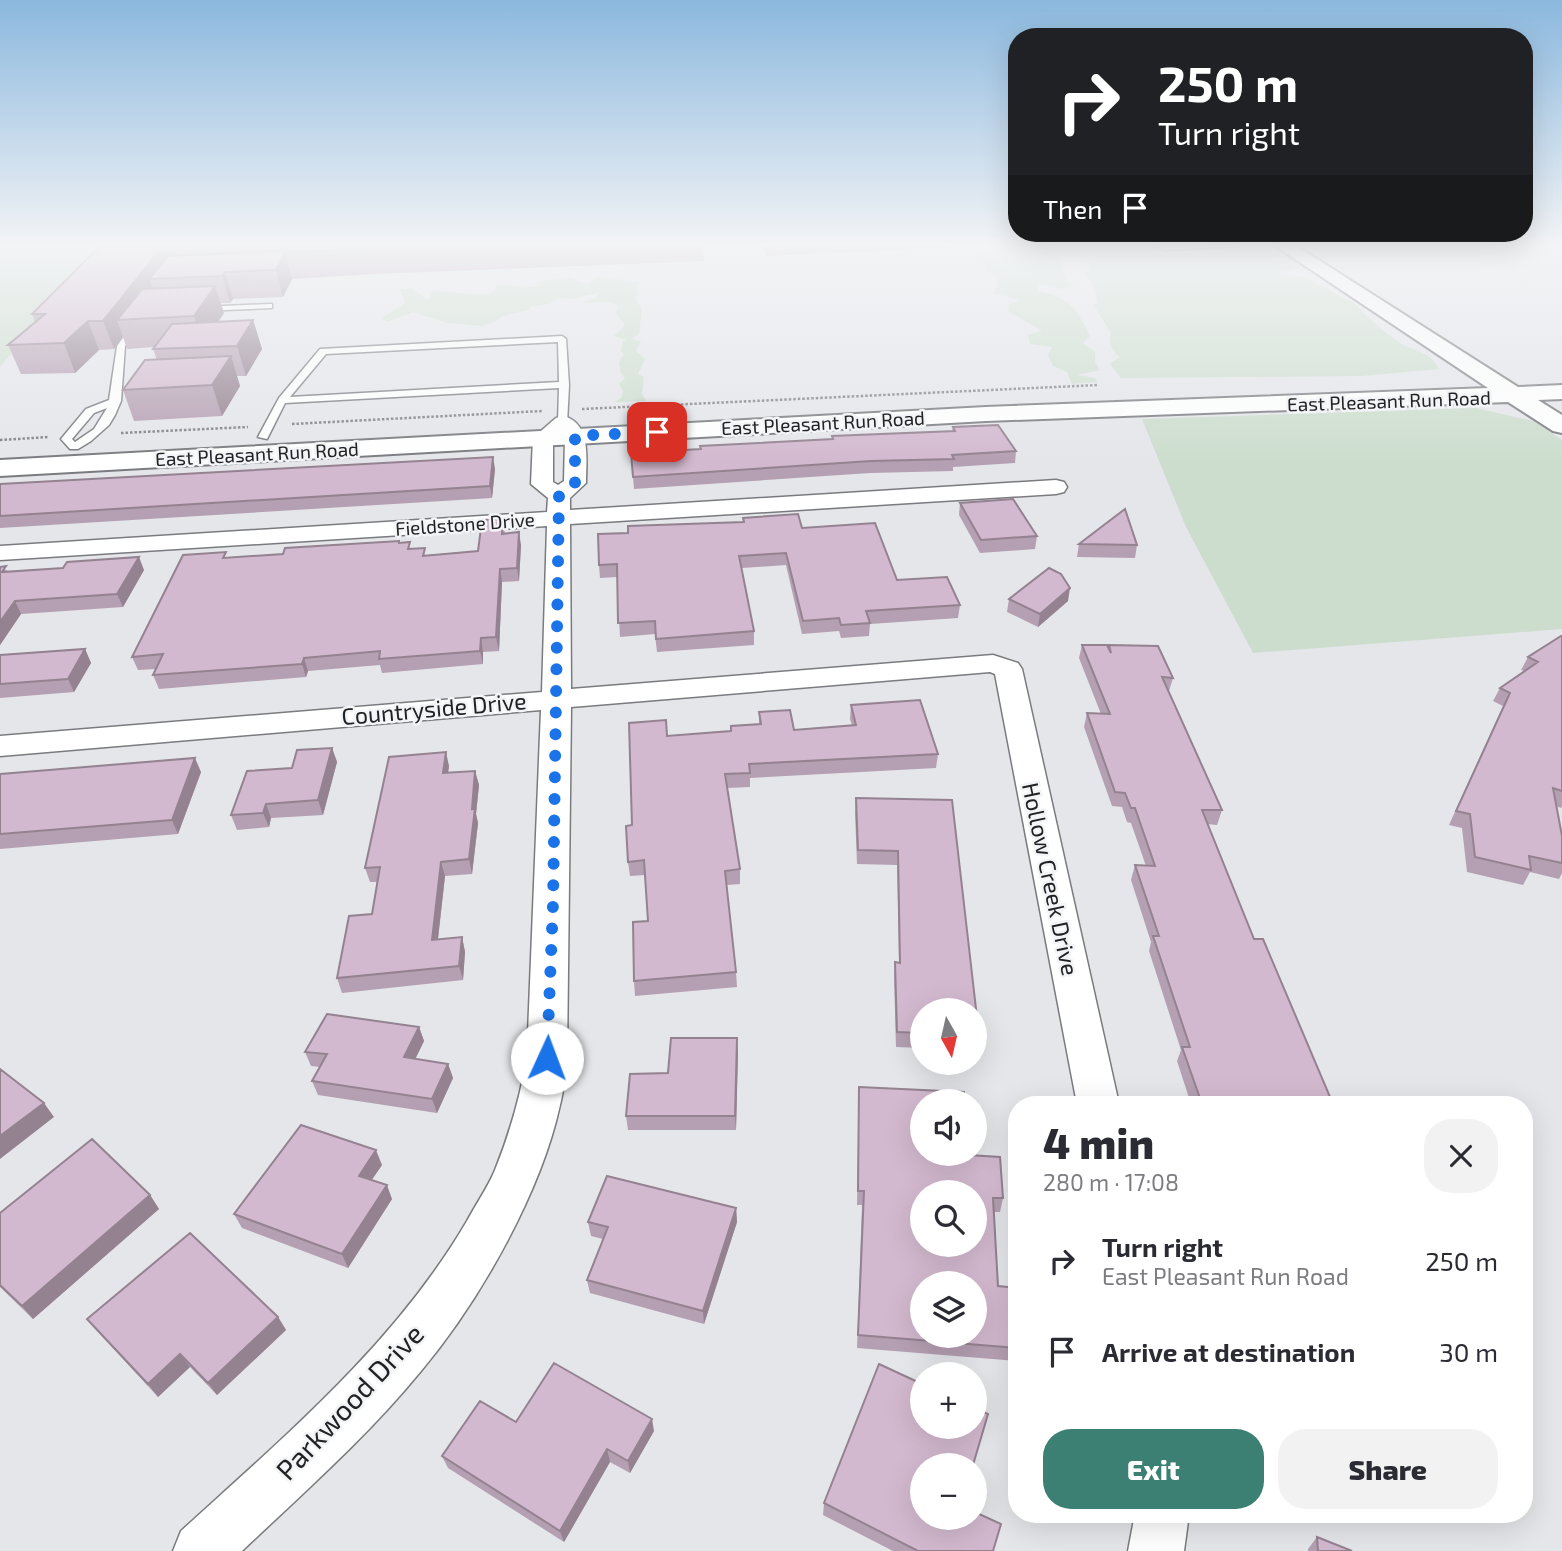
<!DOCTYPE html>
<meta charset="utf-8">
<style>
:root{--surface:#fff;--page:#f2f2f3;--text:#2b2b33;--muted:#7c7c81;--accent:#3c8073}
body{margin:0;font-family:"Exo 2",sans-serif;background:var(--page);color:var(--text);height:100vh;display:flex;flex-direction:column;font-size:26px;white-space:nowrap}
*{box-sizing:border-box;margin:0}
p{font-size:23px;color:var(--muted)}
.icon{flex:none;width:38px;height:38px;fill:none;stroke:currentColor;stroke-width:2;stroke-linecap:round;stroke-linejoin:round}
.map{position:relative;flex:1;overflow:hidden}
.details{position:absolute;left:1008px;top:1096px;width:525px;height:427px;display:flex;flex-direction:column;background:var(--surface);border-radius:28px;box-shadow:0 7px 28px #0002}
.details>*{flex:none}
.guide{position:absolute;left:1008px;top:28px;width:525px;height:214px;border-radius:28px;box-shadow:0 7px 28px #0002;background:#202124;color:#fff;overflow:hidden}
.needle{width:46px;rotate:172deg}
.tools{position:absolute;left:910px;top:998px;display:grid;gap:14px}
.tools a{display:grid;place-items:center;width:77px;height:77px;border-radius:50%;background:var(--surface);box-shadow:0 7px 28px #0002;font-size:35px}
.pin{position:absolute;display:grid;place-items:center;width:60px;height:60px;color:#fff;margin:-30px;border-radius:14px;box-shadow:0 4px 10px #0006}
.me{position:absolute;width:77px;margin:-38px;rotate:2deg;stroke-linejoin:round;filter:drop-shadow(0 0 5px #0008)}
.turn{display:flex;align-items:center;gap:24px;height:147px;padding:0 35px;font-size:32px}
.turn .icon{width:91px;height:91px;stroke-width:2.5}
.turn b{display:block;font-size:49px;line-height:60px}
.then{display:flex;align-items:center;height:66px;padding:0 35px;background:#0003;gap:14px;font-size:26px}
.round{display:grid;place-items:center;flex:none;width:74px;height:74px;border-radius:28px;background:var(--page)}
.headline{display:flex;align-items:center;justify-content:space-between;height:119px;padding:0 35px}
h1{font-size:42px;font-weight:800;line-height:52px}
.button{display:flex;gap:14px;margin-top:auto;padding:14px 35px}
.button a{flex:1;height:80px;border-radius:28px;background:var(--accent);color:#fff;font-size:28px;font-weight:800;line-height:80px;text-align:center}
.button a+a{background:var(--page);color:var(--text)}
ul{padding:0;list-style:none}
li{display:flex;align-items:center;gap:21px;height:91px;padding:0 35px}
li div{flex:1}
li b{display:block;font-size:26px}
li em{font-style:normal}
.map>svg:first-child{display:block}
.green{fill:#ccddcd}
.lines{fill:none;stroke-linecap:round;stroke-linejoin:round}
.lane-casing{stroke:#7a7b7f;stroke-width:3}
.street-casing{stroke:#7a7b7f;stroke-width:3}
.secondary-casing{stroke:#7a7b7f;stroke-width:4}
.path{stroke:#7f8083;stroke-width:2.5;stroke-dasharray:2.5 2;stroke-linecap:butt}
.lane{fill:#fff;fill-rule:evenodd}
.street{fill:#fff;fill-rule:evenodd}
.secondary{fill:#fff;fill-rule:evenodd}
.wall{fill:#b59fb2}
.shaded-wall{fill:#948291}
.building{fill:#d3b9cf;stroke:#948291;stroke-width:2;fill-rule:evenodd}
.route{stroke:#1a73e8;stroke-width:12;stroke-dasharray:0 21.6}
.labels{text-anchor:middle;stroke-width:5;stroke-linejoin:round;paint-order:stroke}
.far-street-label{font-size:19px;fill:#212223;stroke:#f2f4f7}
.street-label{font-size:23px;fill:#212223;stroke:#f2f4f7}
.near-street-label{font-size:28px;fill:#212223;stroke:#f2f4f7}
</style>
<div class="map">
<svg width="1562" height="1551" viewBox="0 0 1562 1551">
<rect width="100%" height="100%" fill="#e4e6ea"/>
<path class="green" d="M 0,245 L 115,245 L 0,366 Z
M 1131,247 L 1142,248 L 1151,254 L 1259,250 L 1272,253 L 1273,260 L 1290,261 L 1295,268 L 1280,273 L 1305,277 L 1357,305 C 1365,316 1391,338 1403,345 C 1417,351 1432,354 1439,369 L 1362,376 L 1121,378 L 1110,364 L 1120,357 C 1112,349 1108,345 1111,333 L 1093,304 L 1098,303 L 1092,283 L 1084,275 L 1090,268 L 1089,263 L 1069,251 Z
M 1001,251 L 1038,251 L 1058,255 L 1067,280 L 1073,286 L 1061,289 L 1039,284 L 1038,291 C 1069,298 1076,307 1090,336 L 1083,343 L 1095,352 L 1095,362 L 1100,370 L 1077,375 L 1095,378 L 1097,382 L 1072,384 L 1067,372 L 1053,366 L 1048,355 L 1052,347 L 1030,344 L 1028,335 L 1042,331 L 1008,311 L 1009,304 L 1020,300 L 993,293 L 997,287 L 996,278 L 986,269 L 987,265 L 969,256 L 978,252 Z
M 597,277 L 638,282 L 636,300 L 642,309 L 639,334 L 631,339 L 641,341 L 636,351 L 645,359 L 638,374 L 644,377 L 642,394 L 646,401 L 615,402 L 622,397 L 623,391 L 619,384 L 625,378 L 621,373 L 619,362 L 624,354 L 621,351 L 623,341 L 627,340 L 614,336 L 625,325 L 616,313 L 618,306 L 612,302 L 581,303 L 596,298 L 600,292 L 574,299 L 559,298 L 549,304 L 531,307 L 529,310 L 503,316 L 494,322 L 481,326 L 448,323 L 413,312 L 387,322 L 382,318 L 405,303 L 400,289 L 413,288 L 428,301 L 431,291 C 451,289 470,297 490,294 L 498,285 L 536,287 L 539,281 L 571,278 L 587,284 Z
M 1476,408 L 1533,421 L 1562,440 L 1562,629 L 1253,653 L 1186,527 L 1142,419 Z"/>
<g class="lines">
<defs>
<path id="lane" d="M 1146,245 L 1256,245 L 1166,250 Z
M 269,304 L 272,304 L 272,308 L 201,311 L 197,309 L 201,307 Z
M 134,322 L 141,324 L 125,346 L 121,401 L 115,415 L 109,425 L 91,441 L 78,449 L 70,449 L 61,439 L 86,409 L 109,400 L 117,346 ZM 107,408 L 94,429 L 75,442 L 72,439 L 94,413 Z
M 562,336 L 566,339 L 569,385 L 567,424 L 558,422 L 559,388 L 285,403 L 267,439 L 258,437 L 279,398 L 320,349 ZM 558,342 L 559,382 L 290,397 L 326,354 Z"/>
<path id="street" d="M 563,416 C 592,423 586,460 586,483 L 570,498 L 570,510 L 1056,480 L 1064,482 L 1067,487 L 1064,492 L 1056,494 L 570,524 L 571,689 L 993,655 L 1018,663 L 1022,669 L 1119,1104 L 1077,1104 L 995,674 L 990,672 L 571,707 L 567,1058 C 565,1074 564,1090 560,1105 C 541,1193 479,1302 421,1371 C 368,1436 303,1493 242,1551 L 173,1551 L 181,1531 C 285,1436 395,1344 467,1221 C 476,1204 488,1187 495,1170 C 510,1133 520,1097 527,1058 L 541,710 L 0,756 L 0,736 L 542,692 L 547,526 L 0,560 L 0,546 L 547,512 L 548,498 L 531,484 L 533,438 L 556,418 ZM 562,433 L 565,437 L 564,481 L 558,485 L 553,482 L 553,440 Z
M 1135,1514 L 1189,1514 L 1184,1551 L 1128,1551 Z"/>
<path id="secondary" d="M 1274,245 L 1295,245 L 1518,387 L 1562,385 L 1562,399 L 1538,400 L 1562,415 L 1562,433 L 1553,431 L 1508,402 L 986,421 L 0,476 L 0,460 L 986,407 L 1488,388 Z"/>
</defs>
<use href="#lane" class="lane-casing"/>
<use href="#street" class="street-casing"/>
<use href="#secondary" class="secondary-casing"/>
<path class="path" d="M 582,409 L 1098,385
M 292,424 L 542,411
M 121,433 L 248,427
M 0,440 L 49,437"/>
<use href="#lane" class="lane"/>
<use href="#street" class="street"/>
<use href="#secondary" class="secondary"/>
</g>
<path class="wall" d="M 101,245 L 703,245 L 704,261 L 374,274 L 292,279 L 283,297 L 233,299 L 230,303 L 221,303 L 224,313 L 218,322 L 253,320 L 262,349 L 246,376 L 237,376 L 240,386 L 222,416 L 134,421 L 123,390 L 157,360 L 153,349 L 155,347 L 127,349 L 123,337 L 114,349 L 99,350 L 75,373 L 21,374 L 8,345 L 35,322 L 32,314 Z
M 762,245 L 999,245 L 766,256 Z
M 953,427 L 1016,451 L 1015,463 L 953,467 L 953,471 L 870,473 L 634,489 L 631,453 L 700,449 L 832,440 L 832,436 L 952,431 Z
M 495,469 L 492,498 L 0,528 L 0,484 Z
M 960,503 L 1037,536 L 1035,549 L 980,553 L 959,515 Z
M 743,518 L 802,528 L 897,580 L 960,605 L 958,618 L 870,624 L 869,636 L 841,638 L 839,631 L 802,634 L 786,565 L 742,568 L 754,631 L 754,645 L 657,652 L 655,634 L 620,637 L 617,577 L 600,578 L 599,565 L 628,533 L 744,522 Z
M 503,519 L 505,533 L 521,545 L 519,581 L 502,582 L 499,651 L 483,652 L 483,664 L 382,673 L 380,665 L 308,671 L 306,677 L 159,689 L 153,675 L 156,669 L 138,670 L 132,657 L 228,558 L 283,554 L 399,541 L 400,543 L 426,555 L 478,551 Z
M 1079,544 L 1137,545 L 1135,558 L 1077,557 Z
M 0,567 L 8,571 L 144,570 L 123,607 L 21,614 L 0,645 Z
M 1009,599 L 1068,601 L 1038,627 L 1007,612 Z
M 1562,637 L 1562,806 L 1561,808 L 1556,806 L 1562,836 L 1562,873 L 1559,879 L 1530,872 L 1523,885 L 1467,872 L 1462,828 L 1449,825 L 1503,706 L 1493,701 L 1500,688 L 1524,671 L 1521,670 L 1528,657 Z
M 1082,645 L 1109,648 L 1109,645 L 1173,678 L 1169,691 L 1168,691 L 1222,810 L 1217,825 L 1207,824 L 1254,939 L 1333,1104 L 1191,1104 L 1177,1061 L 1181,1050 L 1149,951 L 1151,942 L 1131,880 L 1135,865 L 1146,866 L 1131,823 L 1127,822 L 1122,807 L 1112,806 L 1084,727 L 1087,713 L 1101,714 L 1079,658 Z
M 85,649 L 91,663 L 74,692 L 0,698 L 0,655 Z
M 851,705 L 938,754 L 936,768 L 750,778 L 750,787 L 727,788 L 740,869 L 740,884 L 727,885 L 736,972 L 737,987 L 635,996 L 634,981 L 648,921 L 645,875 L 630,876 L 628,862 L 632,825 L 667,736 L 731,731 L 759,724 L 759,712 L 794,730 L 852,725 L 850,719 Z
M 332,748 L 337,762 L 323,815 L 271,818 L 269,827 L 237,830 L 231,815 L 292,768 Z
M 449,766 L 448,773 L 475,771 L 479,785 L 476,814 L 478,823 L 472,874 L 445,876 L 438,940 L 462,937 L 465,952 L 463,980 L 342,993 L 337,978 L 372,914 L 377,882 L 370,882 L 365,868 Z
M 201,772 L 178,834 L 0,849 L 0,774 Z
M 856,798 L 952,800 L 979,1035 L 976,1050 L 975,1050 L 975,1010 L 922,1010 L 922,1048 L 896,1047 L 894,977 L 895,962 L 899,963 L 897,865 L 857,864 L 855,813 Z
M 419,1027 L 424,1041 L 415,1059 L 448,1064 L 453,1078 L 437,1113 L 318,1095 L 312,1081 L 320,1067 L 311,1066 L 305,1052 Z
M 738,1052 L 736,1130 L 628,1130 L 626,1116 L 668,1073 Z
M 859,1087 L 968,1155 L 1003,1198 L 1000,1212 L 994,1212 L 998,1286 L 1017,1288 L 1017,1361 L 857,1348 L 862,1205 L 857,1205 Z
M 382,1165 L 371,1180 L 392,1199 L 348,1268 L 242,1228 L 234,1214 Z
M 150,1195 L 159,1209 L 33,1319 L 0,1287 L 0,1213 Z
M 736,1208 L 737,1222 L 704,1324 L 590,1293 L 587,1280 L 603,1239 L 591,1236 L 588,1222 Z
M 278,1317 L 286,1330 L 217,1395 L 190,1367 L 158,1397 L 98,1332 L 87,1319 Z
M 516,1422 L 654,1431 L 630,1473 L 610,1462 L 564,1542 L 448,1468 L 442,1456 Z
M 922,1465 L 993,1551 L 893,1551 L 823,1515 L 824,1503 Z
M 1317,1537 L 1352,1551 L 1308,1551 L 1308,1549 Z"/>
<path class="shaded-wall" d="M 164,245 L 191,245 L 175,246 L 180,260 L 149,279 L 155,294 L 117,320 L 123,337 L 114,349 L 103,321 Z
M 283,245 L 305,245 L 285,253 L 292,279 L 283,297 L 276,270 L 285,253 Z
M 225,272 L 233,299 L 230,303 L 222,276 Z
M 215,286 L 224,313 L 203,345 L 194,316 Z
M 253,320 L 262,349 L 246,376 L 237,346 Z
M 88,321 L 99,350 L 75,373 L 64,343 Z
M 231,356 L 240,386 L 222,416 L 212,385 Z
M 493,457 L 495,469 L 492,498 L 490,486 Z
M 519,532 L 521,545 L 519,581 L 517,568 Z
M 139,557 L 144,570 L 123,607 L 117,594 Z
M 500,569 L 502,582 L 499,651 L 496,637 Z
M 1070,588 L 1068,601 L 1038,627 L 1040,614 Z
M 15,601 L 21,614 L 0,645 L 0,622 Z
M 481,638 L 483,652 L 483,664 L 480,651 Z
M 85,649 L 91,663 L 74,692 L 68,679 Z
M 304,658 L 308,671 L 306,677 L 302,664 Z
M 332,748 L 337,762 L 323,815 L 318,800 Z
M 446,752 L 449,766 L 446,787 L 443,773 Z
M 195,758 L 201,772 L 178,834 L 172,820 Z
M 475,771 L 479,785 L 476,814 L 478,823 L 472,874 L 469,859 Z
M 266,804 L 271,818 L 269,827 L 263,813 Z
M 441,862 L 445,876 L 436,955 L 432,940 Z
M 462,937 L 465,952 L 463,980 L 459,966 Z
M 419,1027 L 424,1041 L 409,1072 L 404,1057 Z
M 737,1038 L 738,1052 L 736,1130 L 735,1116 Z
M 448,1064 L 453,1078 L 437,1113 L 432,1099 Z
M 44,1103 L 54,1117 L 0,1159 L 0,1136 Z
M 376,1150 L 382,1165 L 365,1190 L 359,1176 Z
M 387,1185 L 392,1199 L 348,1268 L 342,1254 Z
M 150,1195 L 159,1209 L 33,1319 L 22,1306 Z
M 736,1208 L 737,1222 L 704,1324 L 703,1311 Z
M 278,1317 L 286,1330 L 217,1395 L 208,1383 Z
M 180,1354 L 190,1367 L 158,1397 L 148,1384 Z
M 652,1419 L 654,1431 L 630,1473 L 628,1461 Z
M 607,1449 L 610,1462 L 564,1542 L 560,1531 Z"/>
<path class="building" d="M 101,245 L 164,245 L 103,321 L 88,321 L 64,343 L 8,345 L 45,314 L 32,314 Z
M 177,245 L 208,245 L 175,246 Z
M 297,245 L 449,245 L 369,248 L 285,253 L 276,270 L 225,272 L 222,276 L 149,279 L 168,256 L 285,251 Z
M 215,286 L 194,316 L 117,320 L 142,289 Z
M 253,320 L 237,346 L 153,349 L 172,324 Z
M 231,356 L 212,385 L 123,390 L 145,360 Z
M 998,425 L 1016,451 L 952,455 L 954,459 L 871,461 L 633,477 L 631,453 L 701,449 L 700,446 L 833,439 L 832,436 L 955,431 L 953,427 Z
M 493,457 L 490,486 L 0,516 L 0,484 Z
M 1013,499 L 1037,536 L 981,540 L 960,503 Z
M 1125,509 L 1137,545 L 1079,544 Z
M 798,514 L 802,528 L 875,523 L 897,580 L 947,577 L 960,605 L 866,611 L 870,623 L 841,625 L 839,618 L 803,621 L 786,553 L 739,556 L 754,631 L 656,639 L 655,621 L 618,623 L 617,564 L 599,565 L 598,534 L 628,533 L 628,526 L 744,522 L 743,518 Z
M 503,519 L 502,534 L 519,532 L 517,568 L 500,569 L 496,637 L 481,638 L 480,651 L 379,659 L 380,651 L 304,658 L 302,664 L 153,675 L 163,654 L 132,657 L 183,555 L 226,552 L 223,558 L 283,554 L 285,548 L 399,541 L 399,543 L 410,542 L 408,549 L 425,548 L 423,556 L 478,551 L 482,520 Z
M 139,557 L 117,594 L 15,601 L 0,622 L 0,567 L 6,566 L 2,572 L 63,568 L 67,562 Z
M 1049,568 L 1061,574 L 1070,588 L 1040,614 L 1009,599 Z
M 1561,636 L 1562,637 L 1562,791 L 1553,788 L 1562,836 L 1562,863 L 1529,856 L 1531,870 L 1475,857 L 1470,814 L 1456,811 L 1510,693 L 1500,688 L 1538,662 L 1528,657 Z
M 1082,645 L 1107,645 L 1111,653 L 1109,645 L 1158,646 L 1173,678 L 1162,677 L 1222,810 L 1202,810 L 1254,939 L 1263,939 L 1333,1104 L 1202,1104 L 1182,1047 L 1190,1047 L 1153,936 L 1159,936 L 1135,865 L 1155,866 L 1135,808 L 1131,808 L 1125,793 L 1115,792 L 1087,713 L 1110,714 Z
M 85,649 L 68,679 L 0,684 L 0,655 Z
M 920,700 L 938,754 L 749,764 L 750,773 L 725,774 L 740,869 L 725,871 L 736,972 L 634,981 L 633,922 L 648,921 L 644,860 L 628,862 L 626,826 L 632,825 L 629,723 L 666,720 L 667,736 L 731,731 L 731,726 L 761,724 L 759,712 L 790,710 L 794,730 L 856,725 L 851,705 Z
M 332,748 L 318,800 L 266,804 L 263,813 L 231,815 L 247,771 L 292,768 L 297,750 Z
M 446,752 L 443,773 L 475,771 L 472,809 L 475,808 L 469,859 L 441,862 L 432,940 L 462,937 L 459,966 L 337,978 L 349,916 L 372,914 L 380,867 L 365,868 L 389,757 Z
M 195,758 L 172,820 L 0,834 L 0,774 Z
M 856,798 L 952,800 L 979,1035 L 975,1035 L 975,1010 L 922,1010 L 922,1033 L 897,1032 L 895,962 L 900,963 L 898,851 L 858,850 Z
M 327,1014 L 419,1027 L 404,1057 L 448,1064 L 432,1099 L 312,1081 L 327,1054 L 305,1052 Z
M 671,1038 L 737,1038 L 735,1116 L 626,1116 L 630,1074 L 668,1073 Z
M 0,1069 L 44,1103 L 0,1136 Z
M 859,1087 L 964,1092 L 964,1101 L 922,1101 L 922,1153 L 968,1153 L 968,1155 L 1000,1157 L 1003,1198 L 993,1198 L 998,1286 L 1017,1288 L 1017,1348 L 858,1335 L 864,1191 L 858,1191 ZM 922,1192 L 975,1192 L 975,1244 L 922,1244 ZM 922,1283 L 975,1283 L 975,1335 L 922,1335 Z
M 301,1125 L 376,1150 L 359,1176 L 387,1185 L 342,1254 L 234,1214 Z
M 92,1139 L 150,1195 L 22,1306 L 0,1285 L 0,1213 Z
M 607,1176 L 736,1208 L 703,1311 L 587,1280 L 608,1227 L 588,1222 Z
M 190,1233 L 278,1317 L 208,1383 L 180,1354 L 148,1384 L 87,1319 Z
M 554,1363 L 652,1419 L 628,1461 L 607,1449 L 560,1531 L 442,1456 L 480,1401 L 516,1422 Z
M 879,1364 L 922,1384 L 922,1426 L 975,1426 L 975,1408 L 988,1414 L 973,1465 L 922,1465 L 922,1517 L 975,1517 L 975,1512 L 1001,1524 L 993,1551 L 918,1551 L 824,1503 Z
M 1317,1537 L 1352,1551 L 1318,1551 Z"/>
<linearGradient id="sky" x2="0" y2="1"><stop stop-color="#8bb8de"/><stop offset="0.53" stop-color="#f3f4f6"/><stop offset="1" stop-color="#f3f4f6" stop-opacity="0"/></linearGradient>
<rect width="1562" height="462" fill="url(#sky)"/>
<g class="lines">
<path class="route" d="M 547,1058 L 553,904 L 559,496 L 575,483 L 575,436 L 657,432"/>
</g>
<g class="labels">
<g class="far-street-label">
<text transform="translate(1389 401) rotate(-2)" y="7">East Pleasant Run Road</text>
<text transform="translate(823 423) rotate(-3)" y="7">East Pleasant Run Road</text>
<text transform="translate(257 454) rotate(-3)" y="7">East Pleasant Run Road</text>
<text transform="translate(465 524) rotate(-4)" y="7">Fieldstone Drive</text>
</g>
<g class="street-label">
<text transform="translate(434 709) rotate(-5)" y="8">Countryside Drive</text>
<text transform="translate(1050 879) rotate(78)" y="8">Hollow Creek Drive</text>
</g>
<g class="near-street-label">
<text transform="translate(350 1402) rotate(-47)" y="10">Parkwood Drive</text>
</g>
</g>
</svg>
<div class="tools">
<a><svg class="needle" viewBox="-14 -14 28 28"><path d="M0-13l5 13h-10z" fill="#e53935"/><path d="M0 13l5-13h-10z" fill="#7c7c81"/></svg></a>
<a><svg class="icon" aria-label="sound" viewBox="0 0 24 24"><path d="M4 9h4l5-4v14l-5-4H4zM17 9q2 3 0 6"/></svg></a>
<a><svg class="icon" aria-label="search" viewBox="0 0 24 24"><circle cx="10" cy="10" r="6"/><path d="M15 15l6 6"/></svg></a>
<a><svg class="icon" aria-label="layers" viewBox="0 0 24 24"><path d="M12 4l9 5-9 5-9-5zM3 14l9 5 9-5"/></svg></a>
<a>+</a>
<a>−</a>
</div>
<div class="pin" style="left:657px;top:432px;background:#d93025"><svg class="icon" aria-label="arrive" viewBox="0 0 24 24"><path d="M6 21V4h12l-3 4 3 4H6"/></svg></div>
<svg class="me" style="left:547px;top:1058px" viewBox="-20 -20 40 40"><circle r="19" fill="#fff"/><path d="M0-13L10 11 0 6-10 11z" fill="#1a73e8"/></svg>
<div class="guide">
<div class="turn"><svg class="icon" aria-label="right" viewBox="0 0 24 24"><path d="M7 20v-9h11M14 6l5 5-5 5"/></svg><div><b>250 m</b>Turn right</div></div>
<div class="then">Then<svg class="icon" aria-label="arrive" viewBox="0 0 24 24"><path d="M6 21V4h12l-3 4 3 4H6"/></svg></div>
</div>
<section class="details">
<div class="headline"><div><h1>4 min</h1><p>280 m · 17:08</p></div><a class="round"><svg class="icon" aria-label="close" viewBox="0 0 24 24"><path d="M6 6l12 12M18 6L6 18"/></svg></a></div>
<ul>
<li><svg class="icon" aria-label="right" viewBox="0 0 24 24"><path d="M7 20v-9h11M14 6l5 5-5 5"/></svg><div><b>Turn right</b><p>East Pleasant Run Road</p></div><em>250 m</em></li>
<li><svg class="icon" aria-label="arrive" viewBox="0 0 24 24"><path d="M6 21V4h12l-3 4 3 4H6"/></svg><div><b>Arrive at destination</b></div><em>30 m</em></li>
</ul>
<div class="button"><a>Exit</a><a>Share</a></div>
</section>
</div>
